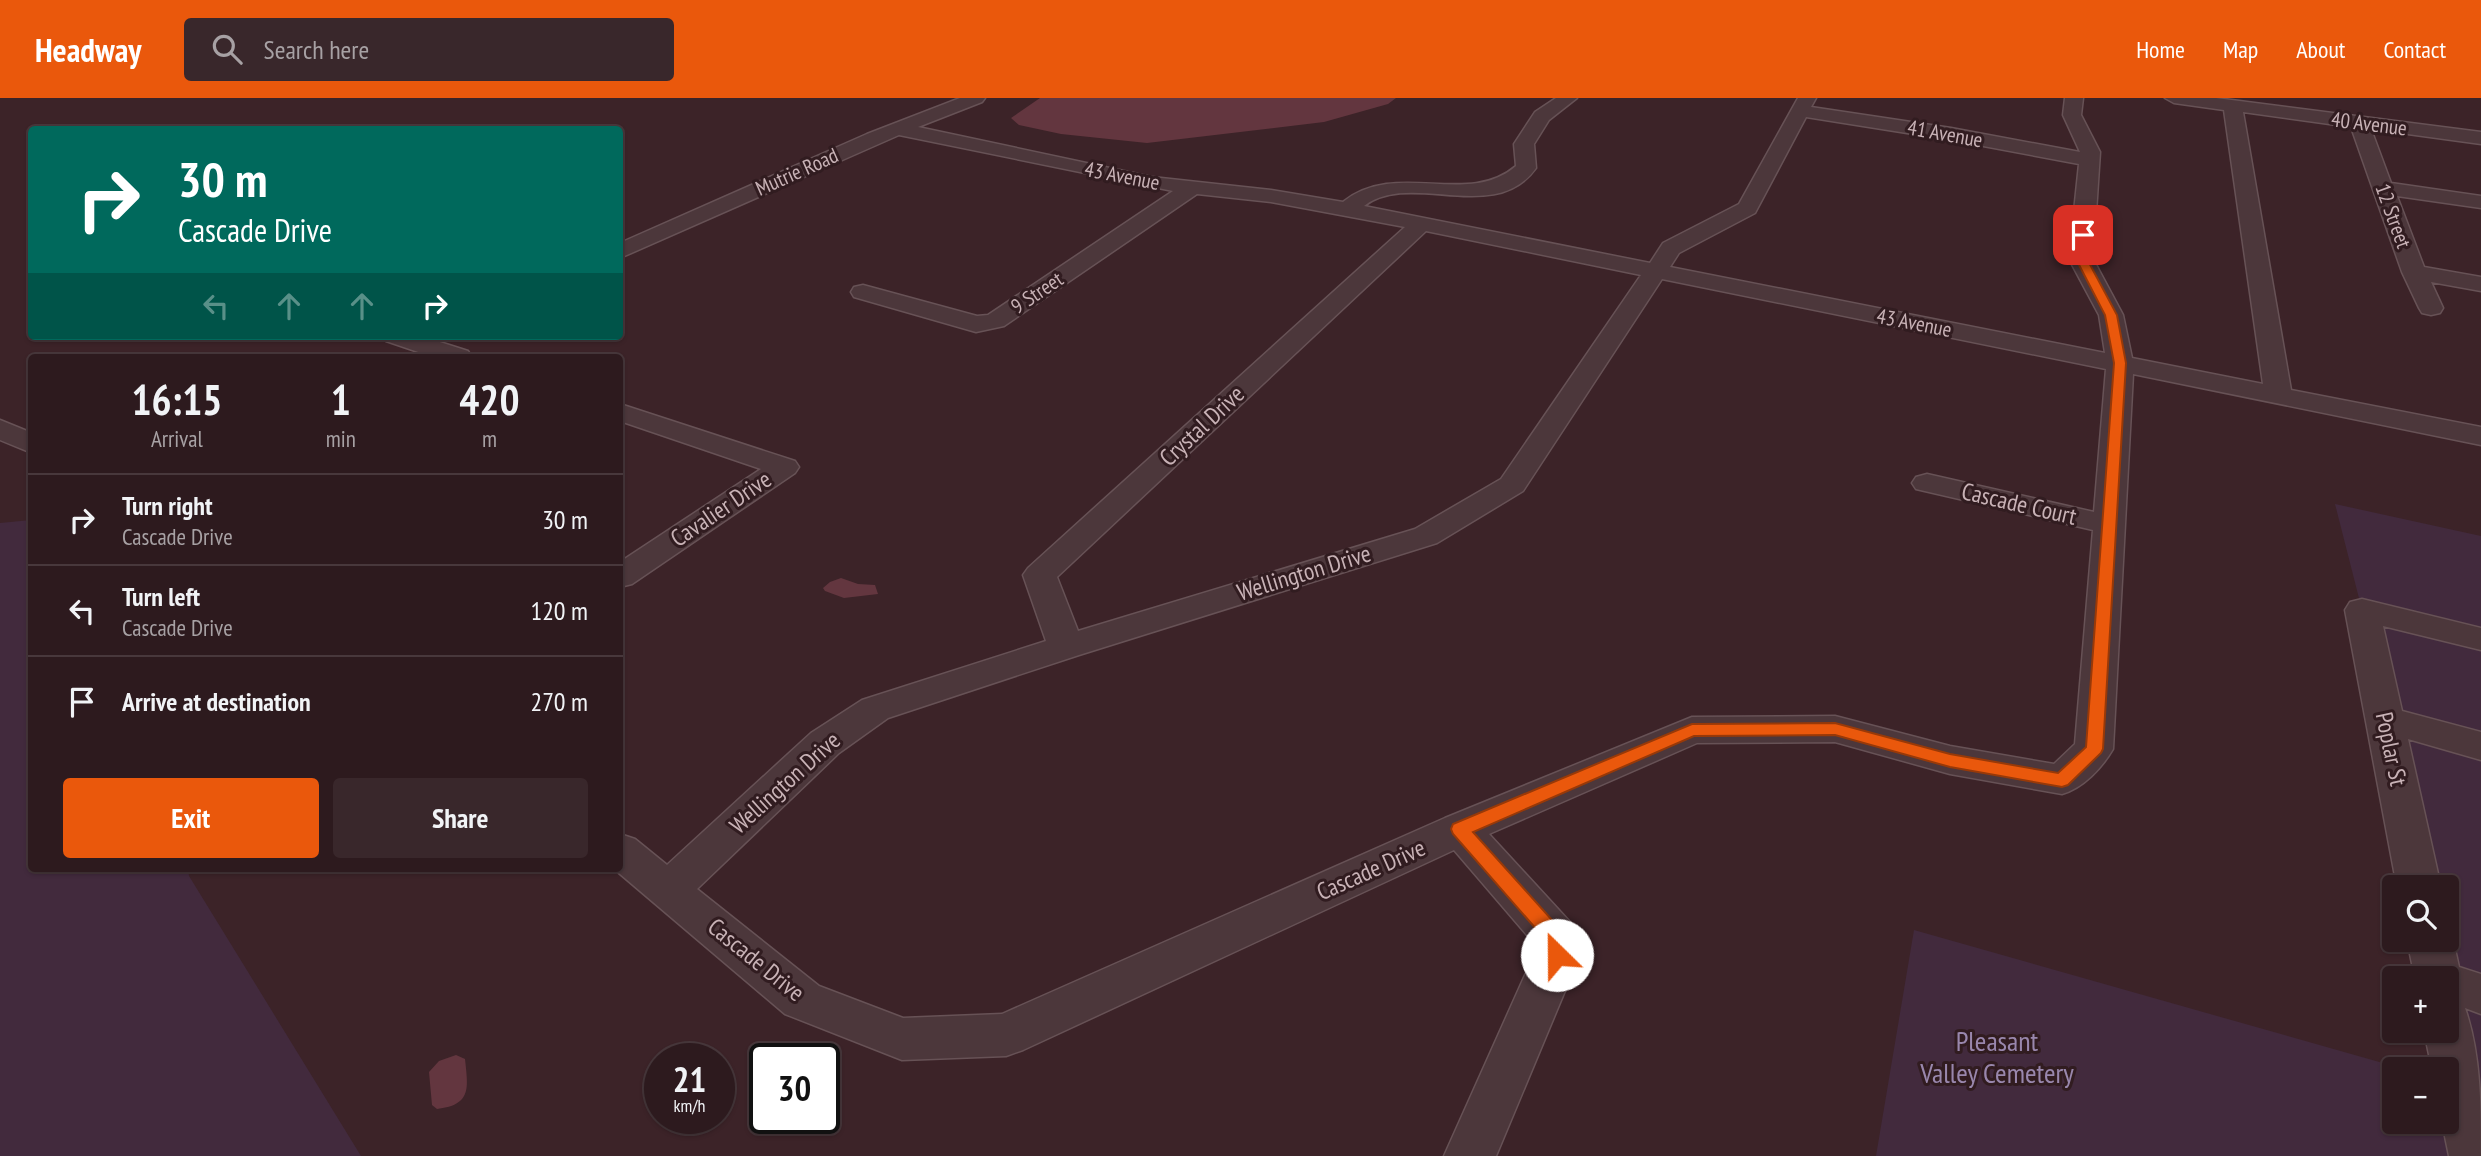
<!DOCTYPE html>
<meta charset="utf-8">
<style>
:root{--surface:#2d1a1e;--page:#39272b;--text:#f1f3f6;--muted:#a7a1a4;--line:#48383c;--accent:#ea580c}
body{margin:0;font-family:"PT Sans Narrow",sans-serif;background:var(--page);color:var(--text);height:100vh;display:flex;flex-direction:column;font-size:26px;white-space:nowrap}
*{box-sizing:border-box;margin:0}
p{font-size:23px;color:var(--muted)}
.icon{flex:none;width:38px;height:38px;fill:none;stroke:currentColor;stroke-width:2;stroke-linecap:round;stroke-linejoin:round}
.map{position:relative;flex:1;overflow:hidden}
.details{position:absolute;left:28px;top:256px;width:595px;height:518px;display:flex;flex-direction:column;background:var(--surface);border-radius:7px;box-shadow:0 2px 5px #0004,0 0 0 2px var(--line)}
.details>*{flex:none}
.top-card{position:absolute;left:28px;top:28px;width:595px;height:214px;border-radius:7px;box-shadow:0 2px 5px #0004,0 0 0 2px var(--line);background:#00695c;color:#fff;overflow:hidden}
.tools{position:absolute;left:2382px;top:777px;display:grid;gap:14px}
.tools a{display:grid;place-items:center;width:77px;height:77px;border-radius:7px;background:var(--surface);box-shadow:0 2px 5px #0004,0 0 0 2px var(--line);font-size:35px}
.speed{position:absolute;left:644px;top:945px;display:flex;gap:14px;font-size:35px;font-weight:700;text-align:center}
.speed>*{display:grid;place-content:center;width:91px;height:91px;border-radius:50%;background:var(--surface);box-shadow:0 2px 5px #0004,0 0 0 2px var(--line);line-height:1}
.speed small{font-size:18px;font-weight:400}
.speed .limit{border:4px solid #111;border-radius:10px;background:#fff;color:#111}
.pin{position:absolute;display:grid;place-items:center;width:60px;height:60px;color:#fff;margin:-30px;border-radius:14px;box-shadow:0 4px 10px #0006}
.me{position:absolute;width:77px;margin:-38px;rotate:337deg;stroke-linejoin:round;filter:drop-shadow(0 0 5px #0008)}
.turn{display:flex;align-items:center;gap:24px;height:147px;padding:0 35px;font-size:32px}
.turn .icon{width:91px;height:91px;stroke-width:2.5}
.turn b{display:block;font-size:49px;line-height:60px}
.lanes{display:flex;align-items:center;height:66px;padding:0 35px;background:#0003;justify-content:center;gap:35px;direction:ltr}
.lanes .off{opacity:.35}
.eta{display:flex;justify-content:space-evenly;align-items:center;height:119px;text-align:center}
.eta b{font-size:42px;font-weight:700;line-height:49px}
.cta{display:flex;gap:14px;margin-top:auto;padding:14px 35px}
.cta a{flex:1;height:80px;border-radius:7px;background:var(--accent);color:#fff;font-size:28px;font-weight:700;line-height:80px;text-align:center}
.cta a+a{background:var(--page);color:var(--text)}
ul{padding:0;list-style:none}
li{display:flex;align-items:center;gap:21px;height:91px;padding:0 35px;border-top:2px solid var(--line)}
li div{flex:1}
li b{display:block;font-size:26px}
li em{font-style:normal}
header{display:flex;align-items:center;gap:42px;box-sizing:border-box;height:98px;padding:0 35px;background:var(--accent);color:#fff}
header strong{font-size:33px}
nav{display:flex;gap:38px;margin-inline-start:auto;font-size:24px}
.search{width:490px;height:63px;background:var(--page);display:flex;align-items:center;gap:18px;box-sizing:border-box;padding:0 24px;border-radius:7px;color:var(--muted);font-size:26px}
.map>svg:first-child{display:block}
.green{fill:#422a3d}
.water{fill:#63363f}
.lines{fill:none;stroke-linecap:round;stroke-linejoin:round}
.minor-casing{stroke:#675256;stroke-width:3}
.minor{fill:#4c373b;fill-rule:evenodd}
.route{fill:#ea580c;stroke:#983908;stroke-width:2}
.labels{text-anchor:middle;stroke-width:6;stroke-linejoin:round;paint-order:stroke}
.far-street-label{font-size:21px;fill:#c8b2b6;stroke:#311c20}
.street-label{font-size:24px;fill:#c8b2b6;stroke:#311c20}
.near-park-label{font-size:28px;fill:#9987ad;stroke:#311c20}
</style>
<header>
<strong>Headway</strong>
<div class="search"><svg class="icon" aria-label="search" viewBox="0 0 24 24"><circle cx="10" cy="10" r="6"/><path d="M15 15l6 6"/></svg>Search here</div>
<nav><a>Home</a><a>Map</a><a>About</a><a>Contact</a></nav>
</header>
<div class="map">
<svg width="2481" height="1058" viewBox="0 0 2481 1058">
<rect width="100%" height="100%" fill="#3c2328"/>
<path class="green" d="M 2335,406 L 2481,438 L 2481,1058 L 1876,1058 L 1914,832 L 2404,971 L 2394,971 L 2394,1024 L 2446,1024 L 2446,880 L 2436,880 L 2428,842 L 2446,842 L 2446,789 L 2418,789 L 2362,512 Z
M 31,422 L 32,770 L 188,770 L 189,778 L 361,1058 L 0,1058 L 0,425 Z"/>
<path class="water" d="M 1040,0 L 1396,0 L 1388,6 L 1324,24 L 1147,45 L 1061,36 L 1019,27 L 1011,20 Z
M 841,480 L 858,486 L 875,487 L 878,496 L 844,500 L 825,493 L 823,490 L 830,484 Z
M 456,957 L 465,961 C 468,990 472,1007 437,1011 L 432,1007 L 429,974 L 439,963 Z"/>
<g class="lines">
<defs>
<path id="minor" d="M 960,0 L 985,0 L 982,4 L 918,29 L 1152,79 L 1271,92 L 1343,104 C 1397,61 1467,110 1516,68 L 1514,46 L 1535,14 L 1556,0 L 1577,0 L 1549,22 L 1534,46 L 1536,70 C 1495,128 1411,72 1364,108 L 1650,165 L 1663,145 L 1739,106 L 1798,0 L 1816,0 L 1811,9 L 1951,30 L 2080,54 L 2063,17 L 2065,0 L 2083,0 L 2081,17 L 2100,54 L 2093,161 L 2123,217 L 2132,260 L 2263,286 L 2224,12 L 2174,5 L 2165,0 L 2216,0 L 2481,34 L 2481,46 L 2371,31 L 2391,85 L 2481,98 L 2481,110 L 2397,98 L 2424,169 L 2481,179 L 2481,193 L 2431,184 L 2443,210 L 2440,215 L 2431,217 L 2422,215 L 2419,210 L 2402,174 L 2351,29 L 2243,14 L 2291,292 L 2481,329 L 2481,347 L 2133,276 L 2113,651 C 2102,670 2083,690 2062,696 L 1950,676 L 1835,644 L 1697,645 L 1489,736 L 1570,824 L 1576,837 L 1580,857 L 1496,1058 L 1444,1058 L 1534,857 L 1532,843 L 1454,752 L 1023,952 L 1006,958 L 902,962 L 785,916 L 613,770 L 620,770 L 620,736 L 635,741 L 667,767 L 811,635 L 862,602 L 1046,543 L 1023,477 L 1028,470 L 1405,129 L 1271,104 L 1197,96 L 1004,228 L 976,234 L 854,199 L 851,194 L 854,189 L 863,187 L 977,218 L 988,217 L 1173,93 L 899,37 L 620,160 L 620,145 L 867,36 ZM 1806,19 L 1951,42 L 2079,66 L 2069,161 L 2099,217 L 2105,255 L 1670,169 L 1679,155 L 1755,115 ZM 1426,133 L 1641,177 L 1501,381 L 1415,431 L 1078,533 L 1057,479 ZM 1662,181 L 2106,271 L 2094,414 L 1927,376 L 1916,379 L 1912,385 L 1916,391 L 2093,432 L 2075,646 L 2054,666 L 1950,648 L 1835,618 L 1692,619 L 1445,720 L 1002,916 L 903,920 L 819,888 L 697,791 L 839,655 L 888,620 L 1079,557 L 1437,445 L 1523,393 Z
M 382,238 L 421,238 L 468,253 L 472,259 L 433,259 L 386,243 Z
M 620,306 L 795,363 L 799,369 L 795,375 L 632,486 L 620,489 L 620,464 L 761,371 L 620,323 Z
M 0,322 L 32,335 L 32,355 L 0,342 Z
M 2362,501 L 2481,530 L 2481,552 L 2383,528 L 2402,613 L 2481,634 L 2481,662 L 2408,641 L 2441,789 L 2397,789 L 2345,512 L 2350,504 Z
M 2446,830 L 2453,842 L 2459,869 L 2481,876 L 2481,916 L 2465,910 C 2481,956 2481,1009 2481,1058 L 2449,1058 L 2442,1024 L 2446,1024 L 2446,971 L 2432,971 L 2424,933 L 2446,933 L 2446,880 L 2415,880 L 2407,842 L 2446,842 Z"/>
</defs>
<use href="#minor" class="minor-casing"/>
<use href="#minor" class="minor"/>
</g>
<path class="route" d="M 2083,134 L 2088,137 L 2087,161 L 2117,217 L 2126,265 L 2103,651 L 2101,655 L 2068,687 L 2062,689 L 1950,669 L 1835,637 L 1694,638 L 1473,734 L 1561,832 L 1568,857 L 1564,863 L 1557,865 L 1550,863 L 1544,840 L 1453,736 L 1451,731 L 1453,726 L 1692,626 L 1835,625 L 1950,656 L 2058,675 L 2086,649 L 2114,265 L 2105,217 L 2076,161 L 2078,137 Z"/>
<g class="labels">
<g class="far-street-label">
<text transform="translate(2369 26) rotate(7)" y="7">40 Avenue</text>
<text transform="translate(1945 36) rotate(10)" y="7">41 Avenue</text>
<text transform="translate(797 74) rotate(-24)" y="7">Mutrie Road</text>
<text transform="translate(1122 78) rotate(11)" y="7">43 Avenue</text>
<text transform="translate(2393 118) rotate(70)" y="7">12 Street</text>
<text transform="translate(1037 195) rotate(-34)" y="7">9 Street</text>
<text transform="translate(1914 225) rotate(11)" y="7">43 Avenue</text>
</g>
<g class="street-label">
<text transform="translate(1202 328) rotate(-43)" y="8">Crystal Drive</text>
<text transform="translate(2019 406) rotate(13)" y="8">Cascade Court</text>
<text transform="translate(721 411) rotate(-34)" y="8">Cavalier Drive</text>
<text transform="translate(1304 475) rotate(-17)" y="8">Wellington Drive</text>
<text transform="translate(2391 651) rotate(78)" y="8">Poplar St</text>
<text transform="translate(785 685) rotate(-42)" y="8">Wellington Drive</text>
<text transform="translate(1371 772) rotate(-24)" y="8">Cascade Drive</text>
<text transform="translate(756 862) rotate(39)" y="8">Cascade Drive</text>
</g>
<g class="near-park-label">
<text x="1997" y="953">Pleasant<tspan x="1997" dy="32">Valley Cemetery</tspan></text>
</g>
</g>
</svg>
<div class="tools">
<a><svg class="icon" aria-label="search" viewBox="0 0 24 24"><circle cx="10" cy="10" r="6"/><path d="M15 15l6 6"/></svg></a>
<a>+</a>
<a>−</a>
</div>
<div class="speed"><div>21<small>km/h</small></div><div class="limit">30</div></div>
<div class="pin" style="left:2083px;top:137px;background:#d93025"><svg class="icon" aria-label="arrive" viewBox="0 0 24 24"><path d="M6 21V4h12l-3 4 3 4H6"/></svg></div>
<svg class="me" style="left:1557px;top:857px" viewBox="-20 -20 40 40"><circle r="19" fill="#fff"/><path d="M0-13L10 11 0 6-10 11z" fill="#ea580c"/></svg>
<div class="top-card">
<div class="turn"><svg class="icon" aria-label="right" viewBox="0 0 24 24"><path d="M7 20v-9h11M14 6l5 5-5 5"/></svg><div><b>30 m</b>Cascade Drive</div></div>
<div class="lanes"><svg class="icon off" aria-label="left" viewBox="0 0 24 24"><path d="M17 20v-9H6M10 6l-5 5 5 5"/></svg><svg class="icon off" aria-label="ahead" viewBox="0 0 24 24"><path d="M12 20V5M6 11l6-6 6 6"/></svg><svg class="icon off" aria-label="ahead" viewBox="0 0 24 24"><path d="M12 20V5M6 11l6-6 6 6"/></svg><svg class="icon" aria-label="right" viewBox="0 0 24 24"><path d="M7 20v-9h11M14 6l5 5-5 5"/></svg></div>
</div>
<section class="details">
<div class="eta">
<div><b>16:15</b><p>Arrival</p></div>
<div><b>1</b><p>min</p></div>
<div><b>420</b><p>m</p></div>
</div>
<ul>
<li><svg class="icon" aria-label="right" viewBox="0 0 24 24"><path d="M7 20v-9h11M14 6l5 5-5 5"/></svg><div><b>Turn right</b><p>Cascade Drive</p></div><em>30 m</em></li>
<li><svg class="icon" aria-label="left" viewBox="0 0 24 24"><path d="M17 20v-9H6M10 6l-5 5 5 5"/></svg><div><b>Turn left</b><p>Cascade Drive</p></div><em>120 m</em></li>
<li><svg class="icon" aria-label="arrive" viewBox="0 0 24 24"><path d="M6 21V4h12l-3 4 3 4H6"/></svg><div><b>Arrive at destination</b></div><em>270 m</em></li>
</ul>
<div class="cta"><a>Exit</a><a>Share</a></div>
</section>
</div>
